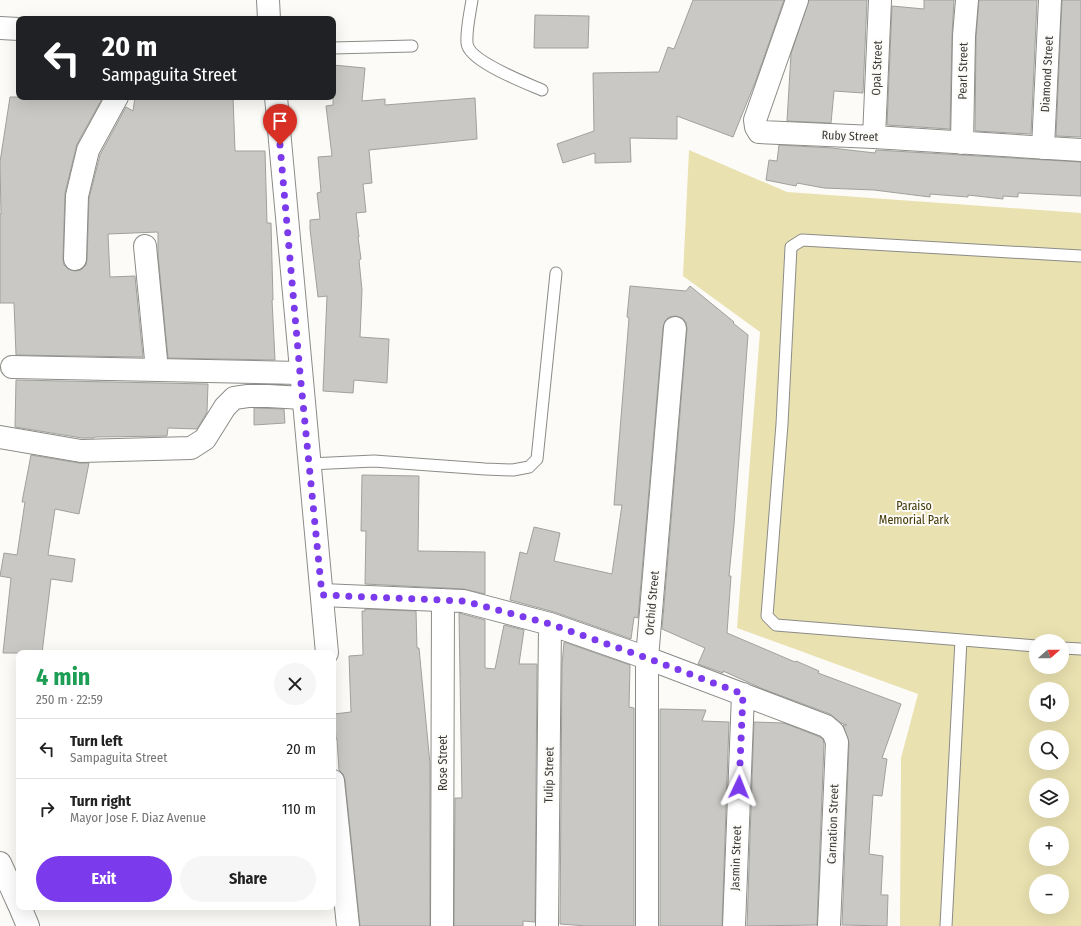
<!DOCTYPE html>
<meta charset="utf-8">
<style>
:root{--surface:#fff;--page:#f6f6f6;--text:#222;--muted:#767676;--line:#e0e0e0;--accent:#7c3aed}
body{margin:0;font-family:"Fira Sans Condensed",sans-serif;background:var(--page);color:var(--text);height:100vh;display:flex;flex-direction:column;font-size:15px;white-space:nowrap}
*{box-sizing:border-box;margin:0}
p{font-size:13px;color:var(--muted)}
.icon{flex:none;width:22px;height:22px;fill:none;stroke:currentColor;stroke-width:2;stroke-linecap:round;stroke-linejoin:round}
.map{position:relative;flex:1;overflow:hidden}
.sheet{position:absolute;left:16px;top:650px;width:320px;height:260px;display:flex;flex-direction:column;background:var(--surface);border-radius:8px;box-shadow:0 4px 16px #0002}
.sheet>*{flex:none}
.banner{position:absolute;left:16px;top:16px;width:320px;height:84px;border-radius:8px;box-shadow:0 4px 16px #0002;background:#202124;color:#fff;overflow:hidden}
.needle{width:26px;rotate:70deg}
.tools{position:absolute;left:1029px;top:634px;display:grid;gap:8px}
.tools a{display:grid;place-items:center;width:40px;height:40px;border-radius:50%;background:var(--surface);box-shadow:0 4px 16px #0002;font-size:20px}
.pin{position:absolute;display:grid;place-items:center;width:34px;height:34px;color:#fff;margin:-41px -17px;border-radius:50% 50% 50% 0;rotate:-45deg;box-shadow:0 0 4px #0007}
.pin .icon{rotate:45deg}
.me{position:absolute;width:44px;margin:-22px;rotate:2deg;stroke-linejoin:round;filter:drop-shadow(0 0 3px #0008)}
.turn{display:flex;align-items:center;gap:14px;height:84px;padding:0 20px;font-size:18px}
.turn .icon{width:52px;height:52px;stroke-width:2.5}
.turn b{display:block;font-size:28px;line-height:34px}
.round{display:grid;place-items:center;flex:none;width:42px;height:42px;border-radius:21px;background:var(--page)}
.overview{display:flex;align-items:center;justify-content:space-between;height:68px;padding:0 20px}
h1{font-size:24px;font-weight:700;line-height:30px;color:#1e9e55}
.button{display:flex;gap:8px;margin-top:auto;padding:8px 20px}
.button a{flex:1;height:46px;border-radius:24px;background:var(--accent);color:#fff;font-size:16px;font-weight:700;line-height:46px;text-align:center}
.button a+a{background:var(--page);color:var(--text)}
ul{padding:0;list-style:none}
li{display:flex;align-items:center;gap:12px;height:60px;padding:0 20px;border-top:1px solid var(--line)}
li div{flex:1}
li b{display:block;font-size:15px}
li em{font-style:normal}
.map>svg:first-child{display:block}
.green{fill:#eae1b0;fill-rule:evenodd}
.building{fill:#c9c8c5;stroke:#a0a09d}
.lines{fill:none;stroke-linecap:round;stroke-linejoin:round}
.service-casing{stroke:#8b8b87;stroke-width:13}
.minor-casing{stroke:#8b8b87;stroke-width:24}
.tertiary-casing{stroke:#8b8b87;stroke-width:24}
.service{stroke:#fff;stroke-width:11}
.minor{stroke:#fff;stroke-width:22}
.tertiary{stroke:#fff;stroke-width:22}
.route{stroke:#7c3aed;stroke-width:7;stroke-dasharray:0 12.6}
.labels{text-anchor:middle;stroke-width:4;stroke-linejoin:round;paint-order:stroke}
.street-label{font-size:12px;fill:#3b3a39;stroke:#fcfbf8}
.park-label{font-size:12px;fill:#413805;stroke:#fcfbf8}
</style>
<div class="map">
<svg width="1081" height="926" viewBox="0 0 1081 926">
<rect width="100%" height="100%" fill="#fcfbf8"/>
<path class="green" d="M 689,150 L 787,192 L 1081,213 L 1081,926 L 900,926 L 901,758 L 918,694 L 737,628 L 760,332 L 683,276 ZM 1036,641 L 1062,641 L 1062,667 L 1036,667 ZM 1036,689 L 1062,689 L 1062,715 L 1036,715 ZM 1036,737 L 1062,737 L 1062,763 L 1036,763 ZM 1036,785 L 1062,785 L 1062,811 L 1036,811 ZM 1036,833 L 1062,833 L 1062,859 L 1036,859 ZM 1036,881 L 1062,881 L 1062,907 L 1036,907 Z"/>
<path class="building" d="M 693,0 L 784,0 L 756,80 L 733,137 L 677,116 L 677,139 L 630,138 L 631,162 L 595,163 L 595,153 L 563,163 L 557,144 L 594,131 L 593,73 L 659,72 L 668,47 L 674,49 Z
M 809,0 L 867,0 L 863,93 L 834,91 L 831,123 L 787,121 L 791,54 Z
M 924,0 L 954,0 L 952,36 L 950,129 L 887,125 L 892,6 L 924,9 Z
M 979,0 L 1037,0 L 1031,134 L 975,131 L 976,37 Z
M 1062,0 L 1081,0 L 1081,137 L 1056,136 Z
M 535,15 L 589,16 L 588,48 L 534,48 Z
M 333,65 L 365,68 L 362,101 L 385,99 L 385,105 L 475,98 L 477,139 L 369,150 L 372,183 L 363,184 L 366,212 L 356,213 L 359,237 L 358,237 L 361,259 L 359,260 L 362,290 L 360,337 L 389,339 L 387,383 L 354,380 L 353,393 L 323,391 L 327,296 L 318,297 L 310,229 L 310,220 L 320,219 L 317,193 L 321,192 L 318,157 L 332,156 L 326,106 L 333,105 Z
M 10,97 L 103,97 L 77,144 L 65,193 L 63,259 L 64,265 L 68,269 L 75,271 L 81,270 L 86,265 L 87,260 L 89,198 L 100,155 L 126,107 L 133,111 L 135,97 L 233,97 L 235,151 L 265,151 L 267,223 L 271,223 L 273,300 L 272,300 L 275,360 L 168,358 L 158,255 L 158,232 L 108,234 L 110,277 L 135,276 L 143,357 L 16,355 L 14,303 L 0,303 L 0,214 L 1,214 L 0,162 Z
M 779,145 L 832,148 L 875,153 L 876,150 L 1081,162 L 1081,196 L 1018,193 L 1018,197 L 1003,196 L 1003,199 L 968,195 L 968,197 L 930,194 L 930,197 L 874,190 L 824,188 L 797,183 L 796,186 L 766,180 L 769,160 L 777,161 Z
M 630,286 L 686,291 L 690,286 L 734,322 L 733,323 L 748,335 L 734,525 L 729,576 L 731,576 L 727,633 L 795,662 L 796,661 L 819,671 L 818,673 L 901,704 L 882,758 L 887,759 L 882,796 L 873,795 L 869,854 L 883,856 L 881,895 L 888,895 L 887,926 L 842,925 L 849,743 L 843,725 L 847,725 L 841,723 L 830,714 L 763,689 L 723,671 L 723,673 L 698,664 L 705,648 L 662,629 L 687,329 L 686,322 L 682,318 L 676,316 L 669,317 L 665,321 L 663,327 L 638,618 L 634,617 L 631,639 L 554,612 L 510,600 L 520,552 L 527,554 L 534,527 L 560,533 L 554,561 L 612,574 L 622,505 L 614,505 L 629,318 L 627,317 Z
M 16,380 L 208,384 L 207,412 L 197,429 L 168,428 L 167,436 L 95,437 L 94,438 L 82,438 L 15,427 Z
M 254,408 L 284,409 L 285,423 L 254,425 Z
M 31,455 L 79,463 L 89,463 L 79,514 L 55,509 L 48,555 L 75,559 L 72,582 L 51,579 L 42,653 L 3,653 L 11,578 L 0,576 L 4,553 L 17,555 L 25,502 L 22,502 Z
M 362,475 L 419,476 L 418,551 L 485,552 L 485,594 L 464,589 L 365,584 L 366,531 L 361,531 Z
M 365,609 L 416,611 L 417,648 L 419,648 L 430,764 L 430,926 L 360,926 L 345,780 L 343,774 L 339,770 L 337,739 L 336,739 L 334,714 L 351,712 L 349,656 L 363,655 L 362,611 L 365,611 Z
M 459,613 L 485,620 L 485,668 L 495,669 L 504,625 L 524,630 L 519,664 L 537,664 L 535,922 L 523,921 L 523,926 L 454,926 L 455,798 L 462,798 Z
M 564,642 L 630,665 L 629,707 L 634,708 L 634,926 L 587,926 L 560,924 L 562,665 Z
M 660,709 L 706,710 L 702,721 L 729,722 L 722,926 L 660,926 Z
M 754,722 L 784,723 L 820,737 L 823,739 L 824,744 L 817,925 L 747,926 Z"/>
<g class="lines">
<defs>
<path id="service" d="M 472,0 C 470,13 466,30 467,43 C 468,61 526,83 542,90
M 333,48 L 412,46
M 309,464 L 374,461 L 485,469 L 513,470 L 529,467 L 537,459 L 556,273
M 1036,646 L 776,625 L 767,616 L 782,424 L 791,247 L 802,240 L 1081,256
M 1062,648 L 1081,649
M 946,926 L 961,640"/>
<path id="minor" d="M 797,0 L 755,120 L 756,127 L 759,132 L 874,137 L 1081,150
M 0,28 L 19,29
M 874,137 L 880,0
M 962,143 L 964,36 L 967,0
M 1043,148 L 1050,0
M 145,246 L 157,370
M 75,259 L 77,196 L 88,150 L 117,97
M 12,367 L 300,373
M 0,437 L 81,451 L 191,448 L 205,439 L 225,407 L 234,398 L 248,396 L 268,396 L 303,398
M 322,595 L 463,601 L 550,624 L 647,658 L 826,726 L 833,732 L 837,742 L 829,926
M 0,863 L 19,905
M 20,907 L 28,926
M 442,926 L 443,600
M 547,926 L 550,624
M 647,926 L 647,658 L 675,328
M 734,926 L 743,694"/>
<path id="tertiary" d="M 268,0 L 269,19
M 276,97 L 327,653
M 333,781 L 348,926"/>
</defs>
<use href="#service" class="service-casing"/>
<use href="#minor" class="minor-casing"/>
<use href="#tertiary" class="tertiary-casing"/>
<use href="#service" class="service"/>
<use href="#minor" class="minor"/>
<use href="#tertiary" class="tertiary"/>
</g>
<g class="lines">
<path class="route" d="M 280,145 L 300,373 L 322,595 L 464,601 L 550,624 L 647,658 L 743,694 L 739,787"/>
</g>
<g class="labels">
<g class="street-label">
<text transform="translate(877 68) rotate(-88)" y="4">Opal Street</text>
<text transform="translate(963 71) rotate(-89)" y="4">Pearl Street</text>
<text transform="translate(1047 74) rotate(-87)" y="4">Diamond Street</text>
<text transform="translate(850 136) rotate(2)" y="4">Ruby Street</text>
<text transform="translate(652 603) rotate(-85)" y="4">Orchid Street</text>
<text transform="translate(443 763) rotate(-90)" y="4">Rose Street</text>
<text transform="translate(549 775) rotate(-89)" y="4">Tulip Street</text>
<text transform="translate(833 824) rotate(-88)" y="4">Carnation Street</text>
<text transform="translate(736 858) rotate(-88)" y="4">Jasmin Street</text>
</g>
<g class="park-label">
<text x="914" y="510">Paraiso<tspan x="914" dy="14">Memorial Park</tspan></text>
</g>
</g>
</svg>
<div class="tools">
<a><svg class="needle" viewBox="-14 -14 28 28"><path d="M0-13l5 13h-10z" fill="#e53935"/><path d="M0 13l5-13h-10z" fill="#767676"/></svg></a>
<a><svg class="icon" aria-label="sound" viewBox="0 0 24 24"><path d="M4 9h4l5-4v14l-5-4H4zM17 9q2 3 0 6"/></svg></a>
<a><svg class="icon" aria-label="search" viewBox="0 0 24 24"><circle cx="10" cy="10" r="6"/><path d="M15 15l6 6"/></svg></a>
<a><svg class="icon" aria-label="layers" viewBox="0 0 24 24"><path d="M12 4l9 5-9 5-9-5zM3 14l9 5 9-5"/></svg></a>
<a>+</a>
<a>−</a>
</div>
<div class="pin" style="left:280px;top:145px;background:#d93025"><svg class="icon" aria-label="arrive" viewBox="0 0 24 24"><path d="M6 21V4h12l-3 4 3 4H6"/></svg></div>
<svg class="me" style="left:739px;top:787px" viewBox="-20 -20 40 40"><path d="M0-17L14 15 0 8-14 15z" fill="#7c3aed" stroke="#fff" stroke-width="4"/></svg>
<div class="banner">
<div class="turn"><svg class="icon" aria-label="left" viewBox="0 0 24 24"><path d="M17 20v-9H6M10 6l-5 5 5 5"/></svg><div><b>20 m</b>Sampaguita Street</div></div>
</div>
<section class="sheet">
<div class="overview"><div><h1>4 min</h1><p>250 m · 22:59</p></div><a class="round"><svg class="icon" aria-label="close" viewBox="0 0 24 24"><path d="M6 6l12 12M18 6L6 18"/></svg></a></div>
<ul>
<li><svg class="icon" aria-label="left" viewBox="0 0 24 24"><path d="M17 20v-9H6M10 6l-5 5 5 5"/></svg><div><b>Turn left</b><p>Sampaguita Street</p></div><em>20 m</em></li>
<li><svg class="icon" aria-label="right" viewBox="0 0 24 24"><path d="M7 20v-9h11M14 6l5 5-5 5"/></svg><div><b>Turn right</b><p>Mayor Jose F. Diaz Avenue</p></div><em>110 m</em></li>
</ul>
<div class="button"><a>Exit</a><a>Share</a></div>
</section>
</div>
